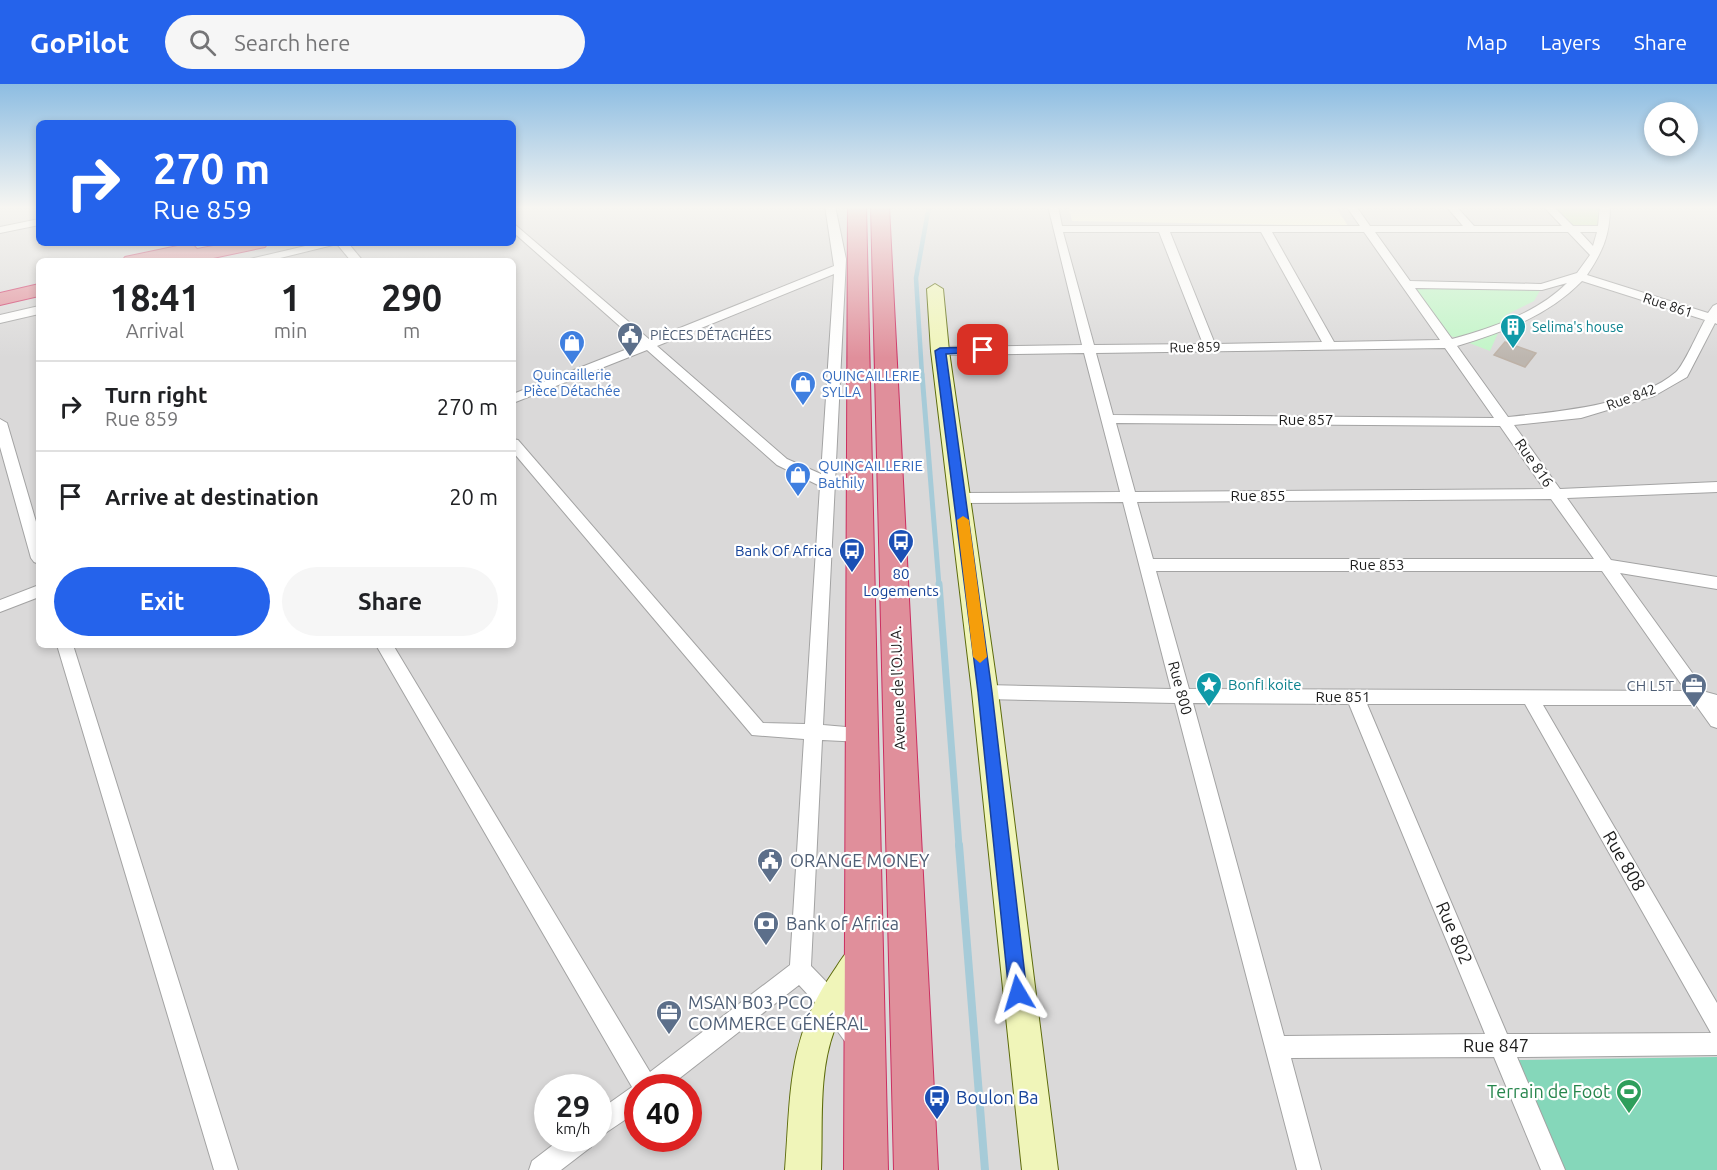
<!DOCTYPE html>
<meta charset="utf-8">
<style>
:root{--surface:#fff;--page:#f6f6f6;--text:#202124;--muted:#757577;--line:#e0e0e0;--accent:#2563eb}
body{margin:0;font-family:Ubuntu,sans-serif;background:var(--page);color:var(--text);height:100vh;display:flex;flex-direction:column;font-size:22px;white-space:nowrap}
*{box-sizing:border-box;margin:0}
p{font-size:20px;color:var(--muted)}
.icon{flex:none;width:33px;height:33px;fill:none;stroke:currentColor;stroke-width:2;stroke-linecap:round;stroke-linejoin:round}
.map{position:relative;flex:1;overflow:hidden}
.drawer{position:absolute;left:36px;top:174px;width:480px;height:390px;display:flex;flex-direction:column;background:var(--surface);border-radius:9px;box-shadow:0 3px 9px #0003}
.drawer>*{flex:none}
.hud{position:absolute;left:36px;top:36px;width:480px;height:126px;border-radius:9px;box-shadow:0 3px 9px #0003;background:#2563eb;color:#fff;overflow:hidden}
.tools{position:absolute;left:1644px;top:18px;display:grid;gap:12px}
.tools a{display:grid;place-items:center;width:54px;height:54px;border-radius:50%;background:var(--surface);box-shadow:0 3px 9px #0003;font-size:30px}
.speed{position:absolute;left:534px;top:990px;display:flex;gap:12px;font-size:30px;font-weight:700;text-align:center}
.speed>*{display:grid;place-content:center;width:78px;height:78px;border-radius:50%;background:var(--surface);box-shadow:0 3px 9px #0003;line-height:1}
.speed small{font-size:15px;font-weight:400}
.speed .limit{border:9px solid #d22;background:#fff;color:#111}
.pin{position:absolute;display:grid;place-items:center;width:51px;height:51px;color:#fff;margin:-26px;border-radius:12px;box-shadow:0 3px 9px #0006}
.me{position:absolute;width:66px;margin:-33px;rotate:353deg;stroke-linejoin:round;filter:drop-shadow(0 0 4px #0008)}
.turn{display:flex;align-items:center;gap:21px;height:126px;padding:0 18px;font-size:27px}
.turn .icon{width:78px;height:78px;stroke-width:2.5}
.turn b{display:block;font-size:42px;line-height:51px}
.eta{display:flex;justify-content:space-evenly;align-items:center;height:102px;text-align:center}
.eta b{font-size:36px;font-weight:700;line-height:42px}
.button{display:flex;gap:12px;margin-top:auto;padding:12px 18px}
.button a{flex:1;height:69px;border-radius:36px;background:var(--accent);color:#fff;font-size:24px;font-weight:700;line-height:69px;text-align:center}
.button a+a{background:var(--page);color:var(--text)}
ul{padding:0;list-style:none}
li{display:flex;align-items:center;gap:18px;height:90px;padding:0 18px;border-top:2px solid var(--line)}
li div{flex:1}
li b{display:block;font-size:22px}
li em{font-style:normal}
header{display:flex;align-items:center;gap:36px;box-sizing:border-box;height:84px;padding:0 30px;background:var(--accent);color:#fff}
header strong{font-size:28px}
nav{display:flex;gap:33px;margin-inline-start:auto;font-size:21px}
.search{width:420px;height:54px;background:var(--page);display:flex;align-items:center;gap:15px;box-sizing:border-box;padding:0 21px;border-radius:33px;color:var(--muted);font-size:22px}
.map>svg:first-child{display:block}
.residential{fill:#dad9d9;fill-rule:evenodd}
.education{fill:#fbfcdc}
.grass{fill:#c5e4ab}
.park{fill:#c1f5c7}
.pitch{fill:#85d7ba}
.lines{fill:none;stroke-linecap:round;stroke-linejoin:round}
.stream-far3{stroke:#a6cbd8;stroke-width:4.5}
.stream-far2{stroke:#a6cbd8;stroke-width:5}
.stream-far1{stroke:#a6cbd8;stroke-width:7}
.stream{stroke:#a6cbd8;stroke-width:8}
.building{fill:#bdb6af;stroke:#bdb1a6;stroke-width:1.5}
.street-casing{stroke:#a3a3a3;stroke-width:2}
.secondary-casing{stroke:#5d6b0c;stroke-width:2}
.highway-casing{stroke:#cb2f60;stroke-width:2}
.street{fill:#fff;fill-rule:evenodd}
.secondary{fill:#f0f5b9;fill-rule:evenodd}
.highway{fill:#e08f9b;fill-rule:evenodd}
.route{fill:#2563eb;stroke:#184099;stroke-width:1.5}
.slow{fill:#f59e0b}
.labels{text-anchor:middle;stroke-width:4.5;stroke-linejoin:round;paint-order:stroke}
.far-street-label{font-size:14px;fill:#1c1c1c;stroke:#fff}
.far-culture-label{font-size:14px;fill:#0d838f;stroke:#fff;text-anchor:start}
.far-service-label{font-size:14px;fill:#4e5e75;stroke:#fff;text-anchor:start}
.far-shop-label{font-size:14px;fill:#366cbe;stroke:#fff}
.street-label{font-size:15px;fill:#1c1c1c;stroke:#fff}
.shop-label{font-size:15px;fill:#366cbe;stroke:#fff;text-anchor:start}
.transit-label{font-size:15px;fill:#164399;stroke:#fff;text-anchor:end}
.culture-label{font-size:15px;fill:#0d838f;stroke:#fff;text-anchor:start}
.service-label{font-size:15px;fill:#4e5e75;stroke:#fff;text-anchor:end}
.near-service-label{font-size:18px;fill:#4e5e75;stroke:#fff;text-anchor:start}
.near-street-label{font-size:18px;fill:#1c1c1c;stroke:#fff}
.near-leisure-label{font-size:18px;fill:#27864d;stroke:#fff;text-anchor:end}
.near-transit-label{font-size:18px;fill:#164399;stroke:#fff;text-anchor:start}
</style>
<header>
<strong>GoPilot</strong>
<div class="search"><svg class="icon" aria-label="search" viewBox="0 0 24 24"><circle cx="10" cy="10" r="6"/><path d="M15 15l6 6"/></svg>Search here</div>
<nav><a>Map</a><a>Layers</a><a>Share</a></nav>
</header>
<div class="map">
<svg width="1717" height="1086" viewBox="0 0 1717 1086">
<rect width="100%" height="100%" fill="#edeae3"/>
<path class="residential" d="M 0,122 L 39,122 L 39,159 L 513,159 L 513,122 L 1717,122 L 1717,1086 L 0,1086 ZM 39,177 L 513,177 L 513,561 L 39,561 ZM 548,1004 L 598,1004 L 598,1054 L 548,1054 ZM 638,1004 L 688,1004 L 688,1054 L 638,1054 Z"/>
<path class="education" d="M 1068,122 L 1335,122 L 1348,142 L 1072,137 Z"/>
<path class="grass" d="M 1554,122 L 1598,122 L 1600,143 L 1572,141 Z"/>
<path class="park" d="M 1414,201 L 1542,203 L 1534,217 L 1506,231 L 1490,267 L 1443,249 Z"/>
<path class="pitch" d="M 1717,973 L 1717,1086 L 1565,1086 L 1518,976 Z"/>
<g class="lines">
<path class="stream-far3" d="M 922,291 L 916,194 L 929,122"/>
<path class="stream-far2" d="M 922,290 L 939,501"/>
<path class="stream-far1" d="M 939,500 L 959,762"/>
<path class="stream" d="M 959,761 L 985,1086"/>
</g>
<path class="building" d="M 1505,258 L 1536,269 L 1525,283 L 1494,271 Z"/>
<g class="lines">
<defs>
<path id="street" d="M 825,122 L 835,122 L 846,175 L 823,641 L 869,645 L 872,650 L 869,655 L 863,658 L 822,656 L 811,882 L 839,911 L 868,955 L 865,963 L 857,966 L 849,963 L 823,927 L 799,901 L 667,1004 L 638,1004 L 638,1027 L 598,1054 L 598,1027 L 632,1003 L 376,561 L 393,561 L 650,988 L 790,881 L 804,655 L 752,651 L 513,368 L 513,355 L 518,356 L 763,639 L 805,640 L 820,402 L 777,381 L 647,266 L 513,319 L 513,310 L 640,260 L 513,148 L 513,139 L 650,256 L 834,182 ZM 834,190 L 821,390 L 787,375 L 657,262 Z
M 1048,122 L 1058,122 L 1062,142 L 1360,142 L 1346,122 L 1356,122 L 1370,142 L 1463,142 L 1446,122 L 1456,122 L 1474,142 L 1562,142 L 1543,122 L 1553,122 L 1573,142 L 1598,142 L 1600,122 L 1610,122 C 1610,151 1603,167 1587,191 L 1708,229 L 1713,222 L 1717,220 L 1717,240 L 1715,239 L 1687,293 L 1654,312 L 1581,334 L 1514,341 L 1560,405 L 1717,398 L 1717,408 L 1567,414 L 1611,476 L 1717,493 L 1717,505 L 1620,489 L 1706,608 L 1717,611 L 1717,644 L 1711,642 L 1696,621 L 1543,621 L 1717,919 L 1717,971 L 1517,973 L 1565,1086 L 1541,1086 L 1494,973 L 1291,974 L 1321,1086 L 1297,1086 L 1175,619 L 985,615 L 979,613 L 976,608 L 979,603 L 985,601 L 1171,605 L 1123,418 L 960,419 L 953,414 L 960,409 L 1120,408 L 1084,269 L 940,271 L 934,267 L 940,263 L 1082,261 ZM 1063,148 L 1159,148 L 1203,260 L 1094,261 ZM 1170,148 L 1261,148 L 1322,258 L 1215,260 ZM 1272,148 L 1364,148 L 1440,256 L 1334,258 ZM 1375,148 L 1568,148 L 1590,171 L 1577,189 L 1541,200 L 1410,197 ZM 1580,148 L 1597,148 L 1593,162 ZM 1582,197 L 1705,236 C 1698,248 1684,281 1676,288 C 1638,321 1556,328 1508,333 L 1457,262 C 1503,248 1548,232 1582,197 ZM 1567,199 C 1537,229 1492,244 1452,255 L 1415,204 L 1542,206 ZM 1445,264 L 1494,334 L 1113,331 L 1096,269 ZM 1116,339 L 1500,342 L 1544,405 L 1135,408 ZM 1551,415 L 1594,475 L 1153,475 L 1137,418 ZM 1156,487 L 1602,487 L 1686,607 L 1189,605 ZM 1193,619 L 1349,620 L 1485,950 L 1284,952 ZM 1367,620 L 1525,620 L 1711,949 L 1507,950 Z
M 39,135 L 39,141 L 0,149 L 0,143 Z
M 318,159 L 348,159 L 363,177 L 351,177 L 337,160 L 268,177 L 248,177 L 250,175 Z
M 39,222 L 39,230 L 0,239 L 0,231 Z
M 0,335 L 7,339 L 39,448 L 39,480 L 34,478 L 31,474 L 0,363 Z
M 39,501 L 39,513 L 0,528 L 0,516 Z
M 57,561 L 73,561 L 238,1086 L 214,1086 Z
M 562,1054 L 594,1054 L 591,1063 L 561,1086 L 529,1086 L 532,1077 Z"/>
<path id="secondary" d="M 935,200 L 943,205 L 949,267 L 998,608 L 1058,1086 L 1022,1086 L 972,608 L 931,267 L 927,205 Z
M 863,856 L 874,860 L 879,871 C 867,898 845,920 834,947 C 818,990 823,1041 821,1086 L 785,1086 C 791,1009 787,955 833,888 C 842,875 848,862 863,856 Z"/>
<path id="highway" d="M 848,122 L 866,122 L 888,1086 L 844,1086 Z
M 871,122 L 889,122 L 938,1086 L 894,1086 Z
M 229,159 L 268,159 L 265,163 L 199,177 L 122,177 L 125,173 L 187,160 L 194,162 L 197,165 Z
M 39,200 L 39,212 L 0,221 L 0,209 Z"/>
</defs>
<use href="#street" class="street-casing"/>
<use href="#secondary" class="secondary-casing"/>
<use href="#highway" class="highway-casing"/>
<use href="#street" class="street"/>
<use href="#secondary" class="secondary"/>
<use href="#highway" class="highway"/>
</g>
<linearGradient id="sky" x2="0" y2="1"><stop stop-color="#8dbde2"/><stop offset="0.45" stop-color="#f7f6f2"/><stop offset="1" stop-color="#f7f6f2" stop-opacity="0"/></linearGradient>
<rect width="1717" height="274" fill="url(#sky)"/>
<path class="route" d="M 983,263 L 988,266 L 986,268 L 946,270 L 992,608 L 1027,909 L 1025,916 L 1018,918 L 1012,916 L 1009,909 L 978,608 L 935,267 L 940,264 Z"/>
<path class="slow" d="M 963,432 L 969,436 L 987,573 L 980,579 L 973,573 L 957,436 Z"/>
<defs>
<symbol id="building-pin" viewBox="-11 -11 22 30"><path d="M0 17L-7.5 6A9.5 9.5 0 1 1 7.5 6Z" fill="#0f9aa8" stroke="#fff"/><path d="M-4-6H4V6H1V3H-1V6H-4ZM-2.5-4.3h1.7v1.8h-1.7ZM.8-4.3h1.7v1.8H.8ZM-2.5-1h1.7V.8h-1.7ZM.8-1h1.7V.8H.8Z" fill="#fff"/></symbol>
<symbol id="civic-pin" viewBox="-11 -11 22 30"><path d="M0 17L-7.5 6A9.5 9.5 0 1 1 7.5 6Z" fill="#5c6f8a" stroke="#fff"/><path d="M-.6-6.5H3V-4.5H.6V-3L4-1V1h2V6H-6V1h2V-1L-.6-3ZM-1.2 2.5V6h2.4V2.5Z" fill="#fff"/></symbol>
<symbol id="shop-pin" viewBox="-11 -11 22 30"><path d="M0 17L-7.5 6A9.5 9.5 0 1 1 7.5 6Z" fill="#3f7fe0" stroke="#fff"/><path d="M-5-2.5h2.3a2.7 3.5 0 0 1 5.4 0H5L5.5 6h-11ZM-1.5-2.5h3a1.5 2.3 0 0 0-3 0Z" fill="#fff"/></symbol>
<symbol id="bus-pin" viewBox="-11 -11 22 30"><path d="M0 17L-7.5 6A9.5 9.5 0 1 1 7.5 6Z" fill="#1a4fb4" stroke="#fff"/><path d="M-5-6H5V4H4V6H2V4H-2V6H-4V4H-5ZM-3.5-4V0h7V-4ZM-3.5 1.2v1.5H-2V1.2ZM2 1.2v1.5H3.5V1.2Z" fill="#fff"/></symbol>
<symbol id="sight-pin" viewBox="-11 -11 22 30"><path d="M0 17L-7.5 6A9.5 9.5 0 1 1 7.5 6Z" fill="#0f9aa8" stroke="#fff"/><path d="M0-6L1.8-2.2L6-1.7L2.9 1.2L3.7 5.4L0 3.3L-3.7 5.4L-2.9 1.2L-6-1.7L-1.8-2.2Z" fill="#fff"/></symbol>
<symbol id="office-pin" viewBox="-11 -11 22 30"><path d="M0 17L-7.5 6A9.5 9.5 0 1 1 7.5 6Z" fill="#5c6f8a" stroke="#fff"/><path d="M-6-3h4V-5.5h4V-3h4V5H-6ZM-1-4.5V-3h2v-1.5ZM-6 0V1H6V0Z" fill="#fff"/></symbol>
<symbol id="bank-pin" viewBox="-11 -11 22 30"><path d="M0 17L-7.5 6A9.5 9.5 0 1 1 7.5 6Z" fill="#5c6f8a" stroke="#fff"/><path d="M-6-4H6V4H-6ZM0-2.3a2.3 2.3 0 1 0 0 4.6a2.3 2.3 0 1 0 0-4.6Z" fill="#fff"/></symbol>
<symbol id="stadium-pin" viewBox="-11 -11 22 30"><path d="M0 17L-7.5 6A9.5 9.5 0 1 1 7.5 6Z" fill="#2e9e5b" stroke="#fff"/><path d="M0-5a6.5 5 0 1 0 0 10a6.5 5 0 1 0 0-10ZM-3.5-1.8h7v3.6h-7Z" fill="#fff"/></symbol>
</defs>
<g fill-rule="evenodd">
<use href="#building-pin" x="1498" y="228" width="30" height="40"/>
<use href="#civic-pin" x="615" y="236" width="30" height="40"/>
<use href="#shop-pin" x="557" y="244" width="30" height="40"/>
<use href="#shop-pin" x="788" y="285" width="30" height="40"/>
<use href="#shop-pin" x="783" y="376" width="30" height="40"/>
<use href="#bus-pin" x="886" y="443" width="30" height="40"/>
<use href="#bus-pin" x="837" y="452" width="30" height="40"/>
<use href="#sight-pin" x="1194" y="586" width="30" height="40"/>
<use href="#office-pin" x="1679" y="587" width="30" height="40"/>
<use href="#civic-pin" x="755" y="762" width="30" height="40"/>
<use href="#bank-pin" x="751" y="825" width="30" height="40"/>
<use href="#office-pin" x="654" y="914" width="30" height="40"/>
<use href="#stadium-pin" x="1614" y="993" width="30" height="40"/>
<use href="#bus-pin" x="922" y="999" width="30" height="40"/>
</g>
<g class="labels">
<g class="far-street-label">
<text transform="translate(1668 221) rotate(18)" y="5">Rue 861</text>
<text transform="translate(1195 263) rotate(-1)" y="5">Rue 859</text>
<text transform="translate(1631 313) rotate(-20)" y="5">Rue 842</text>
</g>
<g class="far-culture-label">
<text x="1532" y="248">Selima's house</text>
</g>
<g class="far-service-label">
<text x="650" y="256">PIÈCES DÉTACHÉES</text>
</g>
<g class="far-shop-label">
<text x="572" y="296">Quincaillerie<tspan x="572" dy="16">Pièce Détachée</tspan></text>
<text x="822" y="297" text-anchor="start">QUINCAILLERIE<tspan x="822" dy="16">SYLLA</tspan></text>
</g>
<g class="street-label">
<text x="1306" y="341">Rue 857</text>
<text transform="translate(1534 379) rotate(55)" y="5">Rue 816</text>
<text x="1258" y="417">Rue 855</text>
<text x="1377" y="486">Rue 853</text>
<text transform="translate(898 604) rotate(-92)" y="5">Avenue de l'O.U.A.</text>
<text transform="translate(1180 604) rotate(75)" y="5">Rue 800</text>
<text x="1343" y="618">Rue 851</text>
</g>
<g class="shop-label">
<text x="818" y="387">QUINCAILLERIE<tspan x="818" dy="17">Bathily</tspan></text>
</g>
<g class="transit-label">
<text x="832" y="472">Bank Of Africa</text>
<text x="901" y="495" text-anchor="middle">80<tspan x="901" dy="17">Logements</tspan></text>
</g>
<g class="culture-label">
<text x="1228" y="606">Bonfi koite</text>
</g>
<g class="service-label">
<text x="1674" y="607">CH L5T</text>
</g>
<g class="near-service-label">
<text x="790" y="783">ORANGE MONEY</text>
<text x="786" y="846">Bank of Africa</text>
<text x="688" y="925">MSAN B03 PCO<tspan x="688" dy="21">COMMERCE GÉNÉRAL</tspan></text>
</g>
<g class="near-street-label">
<text transform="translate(1624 777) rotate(60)" y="6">Rue 808</text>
<text transform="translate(1454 849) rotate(67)" y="6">Rue 802</text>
<text x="1496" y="968">Rue 847</text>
</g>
<g class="near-leisure-label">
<text x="1610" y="1014">Terrain de Foot</text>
</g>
<g class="near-transit-label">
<text x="956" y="1020">Boulon Ba</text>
</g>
</g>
</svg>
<div class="tools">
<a><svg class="icon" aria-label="search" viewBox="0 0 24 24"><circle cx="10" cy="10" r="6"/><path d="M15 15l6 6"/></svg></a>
</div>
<div class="speed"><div>29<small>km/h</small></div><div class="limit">40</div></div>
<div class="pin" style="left:983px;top:266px;background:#d93025"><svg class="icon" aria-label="arrive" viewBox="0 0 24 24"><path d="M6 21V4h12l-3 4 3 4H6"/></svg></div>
<svg class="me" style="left:1018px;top:909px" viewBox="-20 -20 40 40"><path d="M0-17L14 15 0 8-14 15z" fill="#2563eb" stroke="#fff" stroke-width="4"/></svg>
<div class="hud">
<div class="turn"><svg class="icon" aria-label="right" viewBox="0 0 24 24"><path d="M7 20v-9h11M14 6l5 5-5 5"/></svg><div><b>270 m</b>Rue 859</div></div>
</div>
<section class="drawer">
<div class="eta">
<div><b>18:41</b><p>Arrival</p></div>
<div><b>1</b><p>min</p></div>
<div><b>290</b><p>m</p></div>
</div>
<ul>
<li><svg class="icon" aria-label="right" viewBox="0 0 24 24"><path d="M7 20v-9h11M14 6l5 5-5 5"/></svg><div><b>Turn right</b><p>Rue 859</p></div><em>270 m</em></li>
<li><svg class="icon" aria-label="arrive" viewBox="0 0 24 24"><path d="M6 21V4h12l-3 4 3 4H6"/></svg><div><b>Arrive at destination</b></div><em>20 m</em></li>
</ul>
<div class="button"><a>Exit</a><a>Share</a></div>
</section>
</div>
